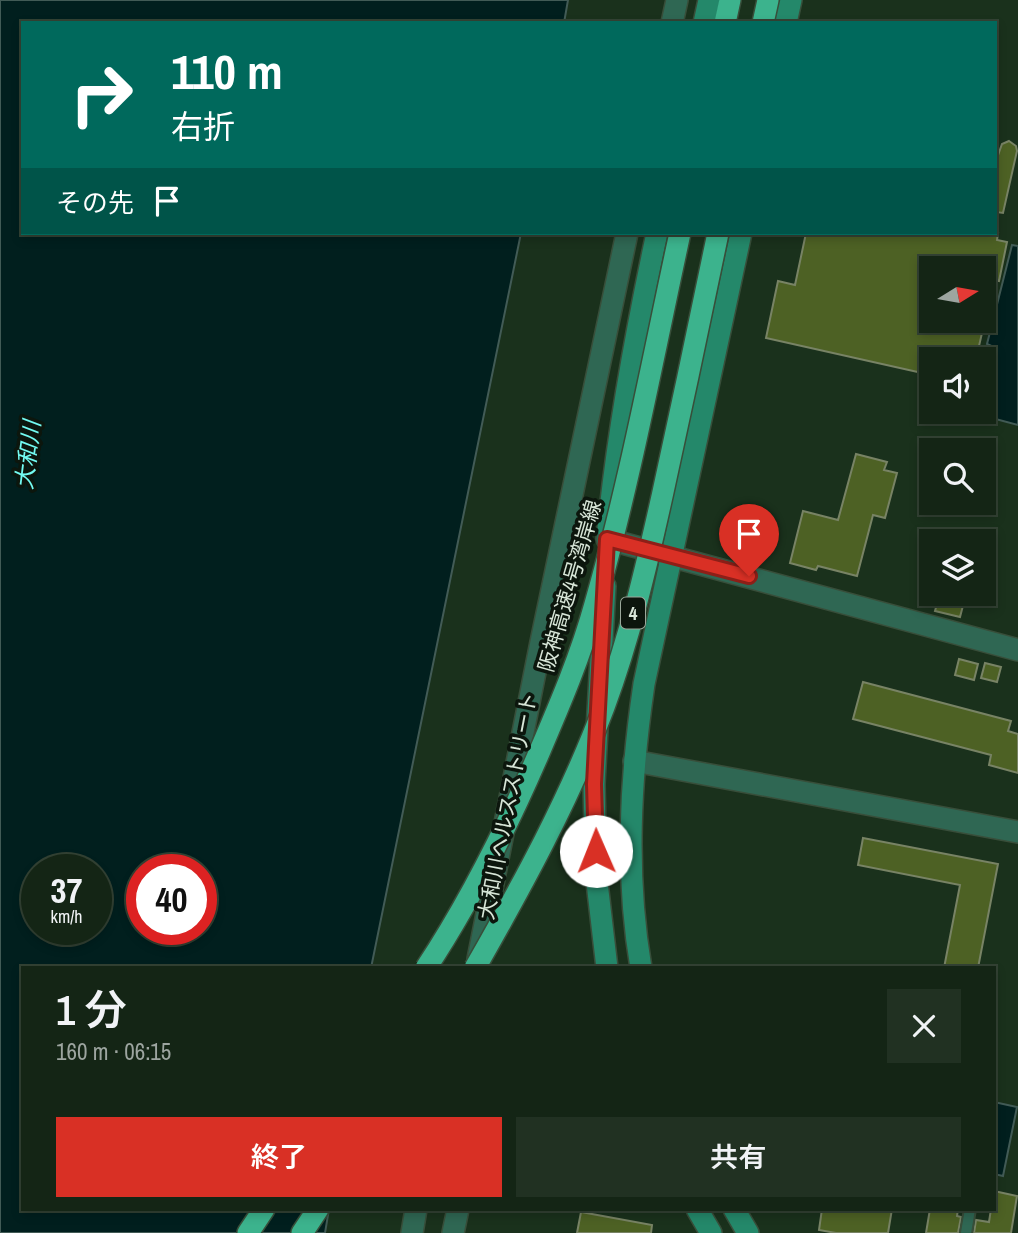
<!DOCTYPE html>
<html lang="ja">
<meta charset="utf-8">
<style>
:root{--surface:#142515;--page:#213122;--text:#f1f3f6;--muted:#9da5a0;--line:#334234;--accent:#d93025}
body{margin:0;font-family:"Archivo Narrow","Noto Sans JP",sans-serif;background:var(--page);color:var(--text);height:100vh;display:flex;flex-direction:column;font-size:26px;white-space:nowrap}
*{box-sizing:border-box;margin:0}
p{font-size:23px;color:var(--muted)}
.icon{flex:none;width:38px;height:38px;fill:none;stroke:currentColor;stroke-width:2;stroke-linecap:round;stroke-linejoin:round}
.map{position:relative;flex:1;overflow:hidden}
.side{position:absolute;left:21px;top:966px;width:975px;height:245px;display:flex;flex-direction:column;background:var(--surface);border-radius:0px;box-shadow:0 4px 10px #0003,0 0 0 2px var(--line)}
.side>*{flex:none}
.hud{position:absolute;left:21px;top:21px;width:976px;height:214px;border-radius:0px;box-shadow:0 4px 10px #0003,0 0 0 2px var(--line);background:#00695c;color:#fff;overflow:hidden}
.needle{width:46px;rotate:79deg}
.controls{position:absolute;left:919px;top:256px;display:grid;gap:14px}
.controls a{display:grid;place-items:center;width:77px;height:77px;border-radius:0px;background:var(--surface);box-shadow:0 4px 10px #0003,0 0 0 2px var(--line);font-size:35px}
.speed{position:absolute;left:21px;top:854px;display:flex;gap:14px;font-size:35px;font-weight:700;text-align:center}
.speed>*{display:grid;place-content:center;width:91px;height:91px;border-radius:50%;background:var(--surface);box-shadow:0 4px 10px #0003,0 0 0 2px var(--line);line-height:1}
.speed small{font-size:18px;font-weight:400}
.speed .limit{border:10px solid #d22;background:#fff;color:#111}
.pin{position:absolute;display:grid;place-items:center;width:60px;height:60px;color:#fff;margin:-72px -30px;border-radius:50% 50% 50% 0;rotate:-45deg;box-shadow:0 0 7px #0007}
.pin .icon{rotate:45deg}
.me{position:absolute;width:77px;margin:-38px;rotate:359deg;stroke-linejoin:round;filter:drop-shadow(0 0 5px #0008)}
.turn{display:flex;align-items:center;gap:24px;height:147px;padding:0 35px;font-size:32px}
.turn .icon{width:91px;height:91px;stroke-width:2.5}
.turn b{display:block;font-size:49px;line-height:60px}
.then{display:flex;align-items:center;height:66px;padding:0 35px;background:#0003;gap:14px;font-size:26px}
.round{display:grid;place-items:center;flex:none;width:74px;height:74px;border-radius:0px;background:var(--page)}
.headline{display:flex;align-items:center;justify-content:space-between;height:119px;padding:0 35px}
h1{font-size:42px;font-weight:600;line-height:52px}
.cta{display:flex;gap:14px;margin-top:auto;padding:14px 35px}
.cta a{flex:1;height:80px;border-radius:0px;background:var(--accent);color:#fff;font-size:28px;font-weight:600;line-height:80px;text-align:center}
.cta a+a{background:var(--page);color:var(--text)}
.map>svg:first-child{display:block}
.water{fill:#011f1e;stroke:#425b56;stroke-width:2;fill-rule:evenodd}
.building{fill:#4d6124;stroke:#788365;stroke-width:2}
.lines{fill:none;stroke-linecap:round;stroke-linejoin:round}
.lane-casing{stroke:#384e3a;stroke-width:14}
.street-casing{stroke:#384e3a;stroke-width:24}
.secondary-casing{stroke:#384e3a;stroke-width:24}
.highway-casing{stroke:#384e3a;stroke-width:24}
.lane{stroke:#2f6753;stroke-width:10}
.street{stroke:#2f6753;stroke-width:21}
.secondary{stroke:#24886a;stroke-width:21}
.highway{stroke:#3cb38d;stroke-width:21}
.highway-bridge-casing{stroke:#384e3a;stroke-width:24;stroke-linecap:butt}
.highway-bridge{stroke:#3cb38d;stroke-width:21}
.route-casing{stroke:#8d1f18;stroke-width:18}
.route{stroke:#d93025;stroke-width:12}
.labels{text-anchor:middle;stroke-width:7;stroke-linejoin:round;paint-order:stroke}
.shield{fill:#0c160d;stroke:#9ba89b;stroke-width:2}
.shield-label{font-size:19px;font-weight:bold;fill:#d8e6d8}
.street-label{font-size:21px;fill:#d8e6d8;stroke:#0c160d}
.water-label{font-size:23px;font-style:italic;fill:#73fbf2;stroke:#0c160d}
</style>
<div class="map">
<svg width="1018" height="1233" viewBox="0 0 1018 1233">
<rect width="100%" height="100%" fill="#1a311c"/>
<path class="water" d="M 0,0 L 568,0 L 564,23 L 23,23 L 23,233 L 521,233 L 371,968 L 23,968 L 23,1209 L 329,1209 L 325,1233 L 0,1233 ZM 37,870 L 96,870 L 96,929 L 37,929 ZM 142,870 L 201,870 L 201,929 L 142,929 Z
M 1012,245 L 1018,246 L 1018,425 L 977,414 L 978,411 L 984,411 L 984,389 L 994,347 L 987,344 Z
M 994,1102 L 1017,1107 L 1003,1176 L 994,1174 Z"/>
<path class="building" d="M 1009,141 L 1016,146 L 1017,151 L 1003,213 L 996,212 L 996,161 L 1002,144 Z
M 806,233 L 998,233 L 997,240 L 1007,242 L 999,281 L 984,278 L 984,268 L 931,268 L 931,320 L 985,320 L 976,359 L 931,359 L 931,375 L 766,338 L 778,281 L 795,285 Z
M 856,454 L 887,462 L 884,470 L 897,473 L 885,518 L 873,515 L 857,576 L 818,566 L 816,570 L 790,563 L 803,511 L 838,520 Z
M 940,593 L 965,598 L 960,617 L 935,611 Z
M 959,659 L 978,664 L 974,680 L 955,675 Z
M 985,663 L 1001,667 L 997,682 L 981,678 Z
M 863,682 L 1011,721 L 1008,731 L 1018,734 L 1018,773 L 989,765 L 991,755 L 853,719 Z
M 863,838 L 998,864 L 978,968 L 944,968 L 960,885 L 858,865 Z
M 994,1191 L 1017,1196 L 1011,1233 L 974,1233 L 976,1220 L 989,1222 L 991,1209 L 994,1209 Z
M 822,1209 L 892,1209 L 888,1233 L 836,1233 L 819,1230 Z
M 930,1209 L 958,1209 L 957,1216 L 961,1217 L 958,1233 L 926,1233 Z
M 581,1212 L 652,1225 L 651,1233 L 577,1233 Z"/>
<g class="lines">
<defs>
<path id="lane" d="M 966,1233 L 970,1209"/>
<path id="street" d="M 672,23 L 677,0
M 607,539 L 1018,650
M 634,761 L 1018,832
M 478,959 L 541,642 L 627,233
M 412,1233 L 416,1209
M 453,1233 L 458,1209"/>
<path id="secondary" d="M 704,23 L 709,0
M 786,23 L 791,0
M 608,529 C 618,429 636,331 657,233
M 605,586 L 594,784 L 596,874 L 607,968
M 641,968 C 625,874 630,779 644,684 L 741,233
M 697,1209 L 711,1233
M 734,1209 L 748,1233"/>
<path id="highway" d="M 725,23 L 730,0
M 763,23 L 768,0
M 248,1233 L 264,1209
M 302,1233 L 318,1209"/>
</defs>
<use href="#lane" class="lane-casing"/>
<use href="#street" class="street-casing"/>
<use href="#secondary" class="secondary-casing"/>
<use href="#highway" class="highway-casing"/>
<use href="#lane" class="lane"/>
<use href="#street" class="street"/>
<use href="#secondary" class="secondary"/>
<use href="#highway" class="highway"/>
<defs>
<path id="highway-bridge" d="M 426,968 C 471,900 507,827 539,753 C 560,704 581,655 595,604 C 630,482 653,357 680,233
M 475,968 C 523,884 570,798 604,707 C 630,637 647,564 663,492 C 682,406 700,319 718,233"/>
</defs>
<use href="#highway-bridge" class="highway-bridge-casing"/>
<use href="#highway-bridge" class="highway-bridge"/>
</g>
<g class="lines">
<defs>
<path id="route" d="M 596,851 L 594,784 L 607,539 L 749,576"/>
</defs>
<use href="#route" class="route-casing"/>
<use href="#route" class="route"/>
</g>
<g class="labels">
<rect class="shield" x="621" y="597.5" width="24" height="31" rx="5"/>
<g class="shield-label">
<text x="633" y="620">4</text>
</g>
<g class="street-label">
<text transform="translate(570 586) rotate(-74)" y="7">阪神高速4号湾岸線</text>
<text transform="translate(508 806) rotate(-79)" y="7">大和川ヘルスストリート</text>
</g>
<g class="water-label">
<text transform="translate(28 455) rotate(-83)" y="8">大和川</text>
</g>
</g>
</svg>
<div class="controls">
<a><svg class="needle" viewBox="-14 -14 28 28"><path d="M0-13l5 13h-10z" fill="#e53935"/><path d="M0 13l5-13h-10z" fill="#9da5a0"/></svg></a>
<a><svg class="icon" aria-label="sound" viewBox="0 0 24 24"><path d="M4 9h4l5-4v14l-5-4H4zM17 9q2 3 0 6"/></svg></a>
<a><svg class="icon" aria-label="search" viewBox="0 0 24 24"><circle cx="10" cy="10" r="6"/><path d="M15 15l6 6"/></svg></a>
<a><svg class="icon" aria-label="layers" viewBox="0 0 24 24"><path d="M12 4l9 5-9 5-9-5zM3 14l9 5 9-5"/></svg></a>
</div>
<div class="speed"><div>37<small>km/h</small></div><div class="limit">40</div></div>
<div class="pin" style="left:749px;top:576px;background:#d93025"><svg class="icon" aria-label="arrive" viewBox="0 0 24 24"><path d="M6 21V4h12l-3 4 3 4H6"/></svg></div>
<svg class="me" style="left:596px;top:851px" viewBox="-20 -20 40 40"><circle r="19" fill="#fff"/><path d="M0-13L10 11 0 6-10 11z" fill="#d93025"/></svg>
<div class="hud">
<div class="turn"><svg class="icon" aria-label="right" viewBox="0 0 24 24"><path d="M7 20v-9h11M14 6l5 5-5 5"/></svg><div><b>110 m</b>右折</div></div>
<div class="then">その先<svg class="icon" aria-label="arrive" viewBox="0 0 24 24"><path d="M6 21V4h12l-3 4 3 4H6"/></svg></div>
</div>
<section class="side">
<div class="headline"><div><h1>1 分</h1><p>160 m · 06:15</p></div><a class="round"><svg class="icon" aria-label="close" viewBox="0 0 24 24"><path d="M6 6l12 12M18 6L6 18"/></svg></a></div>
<div class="cta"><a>終了</a><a>共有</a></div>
</section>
</div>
